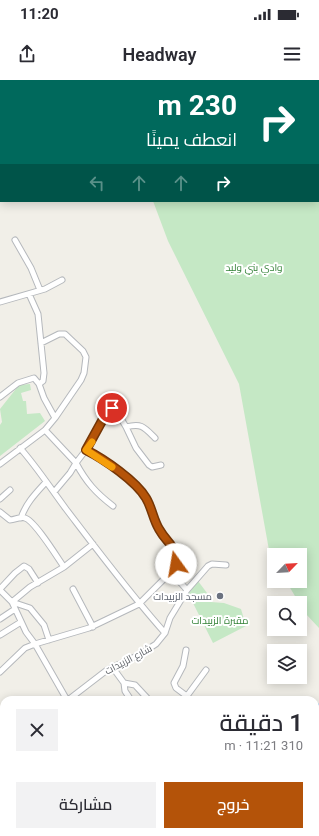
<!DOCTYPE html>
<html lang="ar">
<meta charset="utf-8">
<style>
:root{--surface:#fff;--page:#f2f2f3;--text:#2b2b33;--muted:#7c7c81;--accent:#b45309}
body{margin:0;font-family:Roboto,Cairo,sans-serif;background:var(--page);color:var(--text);direction:rtl;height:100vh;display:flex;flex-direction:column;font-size:15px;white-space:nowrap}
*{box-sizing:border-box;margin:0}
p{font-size:13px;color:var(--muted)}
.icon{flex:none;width:22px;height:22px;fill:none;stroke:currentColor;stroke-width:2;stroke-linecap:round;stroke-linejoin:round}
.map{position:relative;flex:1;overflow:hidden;direction:ltr}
.side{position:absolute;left:0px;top:616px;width:319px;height:140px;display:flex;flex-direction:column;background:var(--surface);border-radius:12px 12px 0 0;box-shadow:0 2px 10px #0003;direction:rtl}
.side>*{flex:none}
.banner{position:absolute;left:0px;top:0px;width:319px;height:122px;box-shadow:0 2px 10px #0003;direction:rtl;background:#00695c;color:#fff;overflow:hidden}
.needle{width:26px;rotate:65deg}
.fabs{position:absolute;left:267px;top:468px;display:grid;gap:8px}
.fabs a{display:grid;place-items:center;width:40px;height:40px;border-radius:0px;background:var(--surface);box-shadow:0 2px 10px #0003;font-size:20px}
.pin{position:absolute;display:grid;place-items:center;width:34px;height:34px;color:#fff;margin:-17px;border:2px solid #fff;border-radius:50%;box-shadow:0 1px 4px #0007}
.me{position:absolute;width:44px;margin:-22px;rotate:347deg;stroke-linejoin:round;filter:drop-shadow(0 0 3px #0008)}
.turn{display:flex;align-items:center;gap:14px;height:84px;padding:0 16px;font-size:18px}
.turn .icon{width:52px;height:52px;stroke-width:2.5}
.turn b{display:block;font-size:28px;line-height:34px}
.lanes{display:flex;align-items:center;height:38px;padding:0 16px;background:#0003;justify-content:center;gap:20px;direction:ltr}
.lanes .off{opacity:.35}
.round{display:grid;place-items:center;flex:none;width:42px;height:42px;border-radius:0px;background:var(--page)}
.head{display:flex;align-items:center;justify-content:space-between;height:68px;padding:0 16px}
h1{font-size:24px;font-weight:600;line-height:30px}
.primary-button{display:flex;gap:8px;margin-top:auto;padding:8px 16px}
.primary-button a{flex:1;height:46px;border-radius:0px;background:var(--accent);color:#fff;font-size:16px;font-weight:600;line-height:46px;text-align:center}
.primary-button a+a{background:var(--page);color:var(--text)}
.status{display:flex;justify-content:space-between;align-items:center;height:28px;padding:0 20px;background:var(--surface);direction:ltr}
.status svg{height:11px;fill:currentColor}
header{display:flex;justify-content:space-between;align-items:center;height:52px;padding:0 16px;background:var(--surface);font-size:18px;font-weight:600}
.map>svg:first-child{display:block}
.education{fill:#e1ded6}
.green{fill:#c5e8c5}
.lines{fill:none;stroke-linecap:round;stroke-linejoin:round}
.stream{stroke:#aadaff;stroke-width:1.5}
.river{stroke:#aadaff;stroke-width:8}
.minor-casing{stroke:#b5b8bc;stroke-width:7}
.major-casing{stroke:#f2c960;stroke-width:8}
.minor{stroke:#fff;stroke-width:5}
.major{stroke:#fff2af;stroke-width:6}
.route-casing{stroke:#753606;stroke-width:10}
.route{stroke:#b45309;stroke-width:7}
.slow{stroke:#f59e0b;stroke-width:7}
.worship-dot{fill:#6b7280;stroke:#fff;stroke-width:1.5}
.labels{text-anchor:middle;stroke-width:4;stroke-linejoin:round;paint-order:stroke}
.park-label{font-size:10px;fill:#348238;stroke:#fff}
.worship-label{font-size:10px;fill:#5b616d;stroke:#fff;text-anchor:end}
.street-label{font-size:10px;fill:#5f6368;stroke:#fff}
</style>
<div class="status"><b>11:20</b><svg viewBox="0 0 49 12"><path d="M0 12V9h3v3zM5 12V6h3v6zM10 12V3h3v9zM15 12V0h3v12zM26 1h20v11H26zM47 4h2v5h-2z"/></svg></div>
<header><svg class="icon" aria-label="menu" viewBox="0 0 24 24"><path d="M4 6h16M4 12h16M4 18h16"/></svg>Headway<svg class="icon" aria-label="share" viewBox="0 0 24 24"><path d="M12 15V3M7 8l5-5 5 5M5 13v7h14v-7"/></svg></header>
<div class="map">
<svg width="319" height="756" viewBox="0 0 319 756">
<rect width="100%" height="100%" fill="#f1efe8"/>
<path class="education" d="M 19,752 L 50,752 L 43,756 L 19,756 Z"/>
<path class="green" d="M 126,0 L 319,0 L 319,548 L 305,533 L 286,501 L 300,501 L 300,475 L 274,475 L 274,479 L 269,470 L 239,304 L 168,161 L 153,121 L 318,121 L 318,1 Z
M 30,304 L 31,310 L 21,313 L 23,321 L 26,321 L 27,334 L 40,333 L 45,341 L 0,376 L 0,345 L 2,342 L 0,329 L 19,305 Z
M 198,501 L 210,517 L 211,522 L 224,523 L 241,529 L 246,546 L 213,563 L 188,513 Z"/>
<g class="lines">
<path class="stream" d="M 0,79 L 1,79
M 318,111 L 319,111
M 315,627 L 319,624"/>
<path class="river" d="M 303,0 L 303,1
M 318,78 L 319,83"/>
<defs>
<path id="minor" d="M 15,160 L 31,188 L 40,210
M 29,214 L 38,234 L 44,293 L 43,301 L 39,304
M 0,222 L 45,209 L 62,200
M 0,317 L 18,303 L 34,298 L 39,304 L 44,318 L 55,338
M 126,347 L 136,368 L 149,385 L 152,387 L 161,385
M 45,350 L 76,383 L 92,362 L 108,330 L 112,327 L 116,330 L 126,347 C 142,343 144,347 155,358
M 20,368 C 37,387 51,409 66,429 C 98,471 130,514 165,553
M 76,383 C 86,402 96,413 113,426
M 0,384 L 45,350 L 55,338 L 81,300 L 84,293 L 86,277 L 83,271 L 65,254 L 59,254 L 41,263
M 54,412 L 70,393 L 76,383
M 0,419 L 10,410
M 0,432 L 10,440 C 15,440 21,436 25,438 C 35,441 57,477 64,487
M 21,438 C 26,423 36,413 46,402
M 171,492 L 187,510
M 0,509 L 15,493 L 24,486 L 29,489 L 38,503
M 73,509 L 93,547
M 0,510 L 12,522 L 26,552 L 35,564 L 67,620
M 12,522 L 30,507 L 64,487 L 93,464
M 12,522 L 30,528 L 44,545 L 49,560
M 0,539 L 15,529
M 0,555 L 21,542
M 186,570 L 183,586 L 174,603 L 176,608 L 192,620
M 113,588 L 124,603 L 125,611 L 131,620
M 0,592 L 25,568 L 35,564 L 89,548 L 139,524 L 171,492 L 176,484 L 174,469 L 159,449 L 151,428 L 145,416 L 134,403 L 99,377 L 86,370
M 124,603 L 135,605 L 149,620
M 68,620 L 107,590 L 139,575 L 156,564 L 165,553 L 170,538 L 187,510 L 208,486 L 212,484 L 226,485
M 184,620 L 206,590
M 0,668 L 4,666
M 315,751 L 319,750
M 245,752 L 248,756
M 58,756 L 65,752
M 120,756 L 126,752
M 210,756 L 215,752
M 305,756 L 311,752"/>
<path id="major" d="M 129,0 L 129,1
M 0,56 L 1,56
M 0,694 L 4,703
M 15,756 L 15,752"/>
</defs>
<use href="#minor" class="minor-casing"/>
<use href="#major" class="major-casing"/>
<use href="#minor" class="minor"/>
<use href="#major" class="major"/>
</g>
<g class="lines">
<defs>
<path id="route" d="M 112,328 L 108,330 L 86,370 C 104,379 136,401 146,418 C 152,428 153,439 159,449 C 168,465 176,464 176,484"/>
</defs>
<use href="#route" class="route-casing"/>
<use href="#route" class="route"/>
<path class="slow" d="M 92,362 L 86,370 L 112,387"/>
</g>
<circle class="worship-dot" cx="220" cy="516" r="4"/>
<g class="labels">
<g class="park-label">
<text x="254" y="191">وادي بني وليد</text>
<text x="220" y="544">مقبرة الزبيدات</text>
</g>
<g class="worship-label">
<text x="212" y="520">مسجد الزبيدات</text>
</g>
<g class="street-label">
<text transform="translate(128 579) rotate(-28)" y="4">شارع الزبيدات</text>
</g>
</g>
</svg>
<div class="fabs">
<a><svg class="needle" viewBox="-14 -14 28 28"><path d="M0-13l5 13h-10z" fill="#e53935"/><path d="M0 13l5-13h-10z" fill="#7c7c81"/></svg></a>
<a><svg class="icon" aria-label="search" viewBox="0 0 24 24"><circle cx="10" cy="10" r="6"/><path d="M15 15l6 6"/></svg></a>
<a><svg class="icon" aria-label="layers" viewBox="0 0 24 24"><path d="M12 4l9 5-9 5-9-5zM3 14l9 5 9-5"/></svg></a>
</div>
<div class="pin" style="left:112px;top:328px;background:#d93025"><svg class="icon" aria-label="arrive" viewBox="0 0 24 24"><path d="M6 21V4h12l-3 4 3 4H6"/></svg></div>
<svg class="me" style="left:176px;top:484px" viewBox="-20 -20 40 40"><circle r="19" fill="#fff"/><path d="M0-13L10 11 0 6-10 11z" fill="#b45309"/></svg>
<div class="banner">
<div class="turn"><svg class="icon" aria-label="right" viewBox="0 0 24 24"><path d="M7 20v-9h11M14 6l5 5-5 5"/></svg><div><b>230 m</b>انعطف يمينًا</div></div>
<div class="lanes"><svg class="icon off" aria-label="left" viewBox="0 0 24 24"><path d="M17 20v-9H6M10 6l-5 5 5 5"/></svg><svg class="icon off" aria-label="ahead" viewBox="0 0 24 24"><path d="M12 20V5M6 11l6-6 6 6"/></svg><svg class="icon off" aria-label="ahead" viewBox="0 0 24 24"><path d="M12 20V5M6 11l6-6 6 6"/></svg><svg class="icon" aria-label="right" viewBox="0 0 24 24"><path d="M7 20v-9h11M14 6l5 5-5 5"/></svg></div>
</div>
<section class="side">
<div class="head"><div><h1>1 دقيقة</h1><p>310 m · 11:21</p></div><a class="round"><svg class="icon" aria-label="close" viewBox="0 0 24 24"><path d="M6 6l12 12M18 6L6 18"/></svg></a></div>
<div class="primary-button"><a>خروج</a><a>مشاركة</a></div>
</section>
</div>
